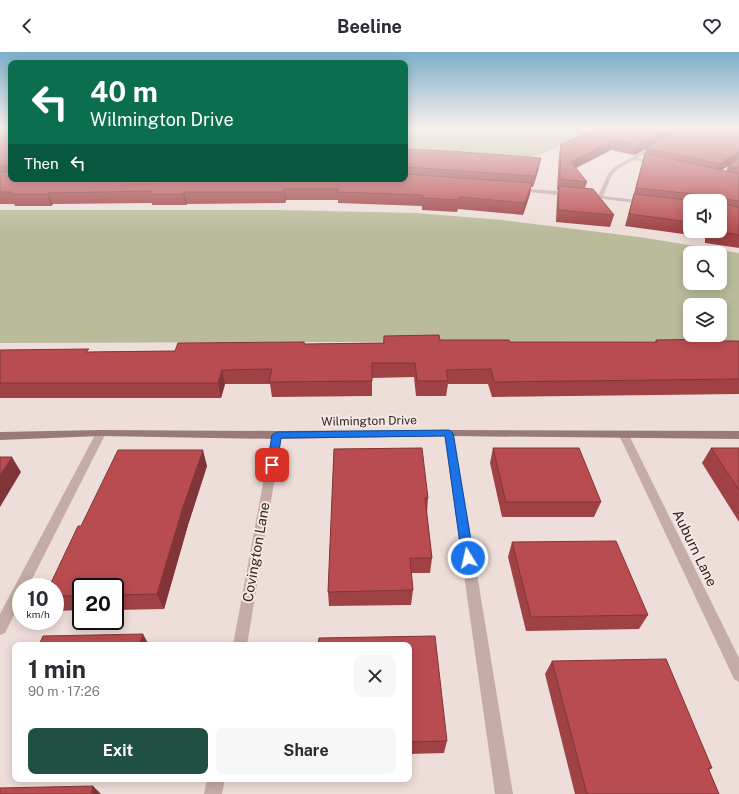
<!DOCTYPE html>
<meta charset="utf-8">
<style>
:root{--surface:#fff;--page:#f7f7f7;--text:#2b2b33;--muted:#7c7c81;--accent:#204f44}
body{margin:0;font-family:"Public Sans",sans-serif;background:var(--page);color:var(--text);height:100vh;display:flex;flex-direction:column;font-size:15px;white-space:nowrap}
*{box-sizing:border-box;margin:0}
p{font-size:13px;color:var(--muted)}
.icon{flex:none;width:22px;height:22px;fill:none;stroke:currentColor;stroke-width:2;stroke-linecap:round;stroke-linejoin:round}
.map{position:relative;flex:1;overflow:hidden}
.panel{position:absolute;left:12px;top:590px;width:400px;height:140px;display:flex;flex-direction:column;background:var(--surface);border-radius:8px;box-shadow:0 2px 10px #0003}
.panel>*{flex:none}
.top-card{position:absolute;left:8px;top:8px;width:400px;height:122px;border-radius:8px;box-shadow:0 2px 10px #0003;background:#0b6e4f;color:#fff;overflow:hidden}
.tools{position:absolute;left:683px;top:142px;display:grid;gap:8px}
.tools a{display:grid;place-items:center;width:44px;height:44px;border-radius:8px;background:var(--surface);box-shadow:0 2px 10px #0003;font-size:20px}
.speed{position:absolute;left:12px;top:526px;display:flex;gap:8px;font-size:20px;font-weight:700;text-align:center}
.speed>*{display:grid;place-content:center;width:52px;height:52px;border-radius:50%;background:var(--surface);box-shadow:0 2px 10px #0003;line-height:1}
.speed small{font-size:10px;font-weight:400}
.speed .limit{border:2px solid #111;border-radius:6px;background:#fff;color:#111}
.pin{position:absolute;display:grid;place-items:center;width:34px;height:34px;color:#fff;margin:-17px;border-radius:8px;box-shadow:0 2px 6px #0006}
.me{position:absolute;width:44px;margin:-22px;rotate:351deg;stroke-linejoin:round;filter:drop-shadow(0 0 3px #0008)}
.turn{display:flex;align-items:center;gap:14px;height:84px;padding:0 16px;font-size:18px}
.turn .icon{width:52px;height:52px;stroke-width:2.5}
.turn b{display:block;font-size:28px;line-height:34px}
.then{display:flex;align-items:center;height:38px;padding:0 16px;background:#0003;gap:8px;font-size:15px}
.round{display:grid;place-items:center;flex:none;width:42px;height:42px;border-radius:8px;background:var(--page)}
.summary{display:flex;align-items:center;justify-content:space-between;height:68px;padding:0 16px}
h1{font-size:24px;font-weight:700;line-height:30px}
.cta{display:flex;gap:8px;margin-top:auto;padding:8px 16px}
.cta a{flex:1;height:46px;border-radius:8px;background:var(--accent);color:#fff;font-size:16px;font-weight:700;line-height:46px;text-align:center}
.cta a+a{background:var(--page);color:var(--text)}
header{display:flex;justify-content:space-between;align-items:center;height:52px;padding:0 16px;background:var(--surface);font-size:18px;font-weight:700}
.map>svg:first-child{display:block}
.green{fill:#b9bb9b;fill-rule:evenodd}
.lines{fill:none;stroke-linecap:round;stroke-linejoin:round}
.lane{fill:#c5aca6;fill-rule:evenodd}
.street{fill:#c5aca6;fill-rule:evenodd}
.secondary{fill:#987b78;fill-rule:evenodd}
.wall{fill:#9f4145;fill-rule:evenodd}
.shaded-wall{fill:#823538}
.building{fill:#b94c50;stroke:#823538}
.route{fill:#1a73e8;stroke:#114b97}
.labels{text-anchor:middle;stroke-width:4;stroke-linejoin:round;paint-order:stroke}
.street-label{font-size:12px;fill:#322726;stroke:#f6e9e4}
.near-street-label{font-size:14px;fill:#322726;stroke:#f6e9e4}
</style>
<header><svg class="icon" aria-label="back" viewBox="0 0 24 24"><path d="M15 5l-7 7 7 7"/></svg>Beeline<svg class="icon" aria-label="heart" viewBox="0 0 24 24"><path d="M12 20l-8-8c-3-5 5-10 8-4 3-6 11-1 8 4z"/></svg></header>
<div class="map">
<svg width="739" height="742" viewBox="0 0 739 742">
<rect width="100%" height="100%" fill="#eeded9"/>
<path class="green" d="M 405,76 L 601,76 L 537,104 L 503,108 L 405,103 Z
M 0,158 L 277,158 L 416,161 L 503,168 L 639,185 L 739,201 L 739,289 L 0,291 ZM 690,201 L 720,201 L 720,231 L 690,231 ZM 690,253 L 720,253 L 720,283 L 690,283 Z"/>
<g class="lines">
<path class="lane" d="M 633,105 L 658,111 L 658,112 L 656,113 L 631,107 Z
M 101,378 L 106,381 L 28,535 L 21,535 L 21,549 L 5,581 L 0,583 L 0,562 L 96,381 Z
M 449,378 L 454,381 L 513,742 L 495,742 L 444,381 Z"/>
<path class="street" d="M 654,93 L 658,94 L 618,117 L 612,123 L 603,144 L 645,149 L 648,151 L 647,152 L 585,145 L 584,144 L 587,142 L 598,144 L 608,122 L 614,115 Z
M 516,136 L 571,140 L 574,142 L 571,144 L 518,139 L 515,137 Z
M 277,379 L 282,383 L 247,593 L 233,593 L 272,383 Z
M 624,379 L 629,383 L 739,606 L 739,630 L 734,627 L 619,383 Z
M 207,727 L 225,727 L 222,742 L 204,742 Z"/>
<path class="secondary" d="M 101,378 L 277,379 L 449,378 L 739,379 L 739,387 L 449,384 L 277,387 L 101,384 L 0,388 L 0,380 Z"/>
</g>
<path class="wall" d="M 0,76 L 11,76 L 11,127 L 405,127 L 405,97 L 539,116 L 533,135 L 531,135 L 530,142 L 523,163 L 458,157 L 457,160 L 422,158 L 422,154 L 338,151 L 338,148 L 286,148 L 285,151 L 187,152 L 186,153 L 152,153 L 152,151 L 53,152 L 51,154 L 15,154 L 14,152 L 0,152 Z
M 739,76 L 739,196 L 705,191 L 705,185 L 625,174 L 646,97 L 634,103 L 611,98 L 576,116 L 587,130 L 585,136 L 614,163 L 610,175 L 556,170 L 557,145 L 558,138 L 557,138 L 559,102 L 561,92 ZM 728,114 L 726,119 L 722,118 L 723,117 ZM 690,149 L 720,179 L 690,179 Z
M 384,284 L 440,288 L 510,290 L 655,290 L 656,288 L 739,289 L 739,342 L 492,345 L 488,332 L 448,332 L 446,344 L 416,344 L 414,325 L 372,326 L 372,344 L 272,345 L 270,332 L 225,332 L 221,346 L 0,346 L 0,298 L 90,300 L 175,299 L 304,290 L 305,292 L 383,291 Z
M 493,396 L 601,450 L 594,465 L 502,465 L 490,411 Z
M 711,396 L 739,396 L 739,470 L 702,411 Z
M 334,397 L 428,446 L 427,462 L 432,506 L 430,521 L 411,521 L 413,538 L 411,553 L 329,554 L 328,540 Z
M 207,414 L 188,473 L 164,557 L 115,558 L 115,535 L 81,535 L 81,558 L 56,559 L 55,558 L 55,535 L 81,474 Z
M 512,490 L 648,563 L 639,577 L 526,579 L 508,505 Z
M 409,593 L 447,689 L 444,701 L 409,702 Z
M 552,609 L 712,716 L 709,718 L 719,742 L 575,742 L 545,622 Z"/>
<path class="shaded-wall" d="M 672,76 L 687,76 L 646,96 L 646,97 L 634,103 L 637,93 Z
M 613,88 L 611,98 L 568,120 L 571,110 Z
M 739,99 L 739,107 L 716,122 L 720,112 Z
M 541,106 L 539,116 L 533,135 L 535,124 Z
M 532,131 L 530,142 L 523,163 L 525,151 Z
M 284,137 L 286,148 L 285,151 L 284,140 Z
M 184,140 L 187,152 L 186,153 L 183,142 Z
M 48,141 L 53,152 L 51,154 L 47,142 Z
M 222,318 L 225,332 L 221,346 L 218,331 Z
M 203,398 L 207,414 L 188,473 L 164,557 L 157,542 L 182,458 Z
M 12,405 L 21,420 L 0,455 L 0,423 Z
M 143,582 L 149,593 L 139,593 Z
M 93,734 L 101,742 L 91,742 Z"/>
<path class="building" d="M 0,76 L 11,76 L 11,115 L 0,114 Z
M 600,76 L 672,76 L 637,93 L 613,88 L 571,110 L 587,130 L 560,127 L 561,92 Z
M 684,76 L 739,76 L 739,99 L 720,112 L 646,96 Z
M 405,97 L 449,99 L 541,106 L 535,124 L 405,115 Z
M 645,101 L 739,122 L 739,149 L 725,147 L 723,152 L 739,155 L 739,183 L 714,179 L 720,179 L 720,149 L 690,149 L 690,170 L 629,162 L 634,142 L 694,149 L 696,147 L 695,142 L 636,136 Z
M 739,106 L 739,116 L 728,114 Z
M 0,120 L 11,120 L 11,127 L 405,127 L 405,122 L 532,131 L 525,151 L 459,145 L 458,148 L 422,146 L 423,143 L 337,140 L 338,137 L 284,137 L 284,140 L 184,140 L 183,142 L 149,142 L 152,139 L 48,141 L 47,142 L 10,142 L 12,140 L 0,140 Z
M 559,134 L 593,137 L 614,163 L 558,158 Z
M 439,283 L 440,288 L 509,288 L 510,290 L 657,290 L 656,288 L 712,287 L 714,289 L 739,289 L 739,327 L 494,330 L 491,317 L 446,318 L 448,329 L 417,329 L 415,311 L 372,311 L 372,329 L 269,330 L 272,317 L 222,318 L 218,331 L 0,331 L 0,298 L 89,297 L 86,300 L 175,299 L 178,291 L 304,290 L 304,292 L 384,291 L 384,284 Z
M 422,396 L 428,446 L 425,446 L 432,506 L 410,506 L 413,538 L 328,540 L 334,397 Z
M 493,396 L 579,396 L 601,450 L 506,450 Z
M 711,396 L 739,396 L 739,438 Z
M 118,398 L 203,398 L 182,458 L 157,542 L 115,543 L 115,535 L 81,535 L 81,544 L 55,544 L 55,535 L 49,535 L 78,474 L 81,474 Z
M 0,405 L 12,405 L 0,423 Z
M 616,489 L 648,563 L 531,565 L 512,490 Z
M 143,582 L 139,593 L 39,593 L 43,584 Z
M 435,584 L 447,689 L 409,690 L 409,593 L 318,593 L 319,586 Z
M 666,607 L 712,716 L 708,716 L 719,742 L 587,742 L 552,609 Z
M 93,734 L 91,742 L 0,742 L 0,736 Z"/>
<linearGradient id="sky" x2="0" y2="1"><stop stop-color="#7cafca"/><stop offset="0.42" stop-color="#f7f0ee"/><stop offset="1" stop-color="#f7f0ee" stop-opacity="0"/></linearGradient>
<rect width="739" height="180" fill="url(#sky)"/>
<path class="route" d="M 449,378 L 453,381 L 474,506 L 472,510 L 468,511 L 464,510 L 462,506 L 445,384 L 281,386 L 277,413 L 272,417 L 267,413 L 272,383 L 277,380 Z"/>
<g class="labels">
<g class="street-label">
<text transform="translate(369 369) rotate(-1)" y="4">Wilmington Drive</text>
</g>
<g class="near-street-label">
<text transform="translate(695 496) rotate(64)" y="5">Auburn Lane</text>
<text transform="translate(256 500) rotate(-80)" y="5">Covington Lane</text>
</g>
</g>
</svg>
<div class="tools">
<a><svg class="icon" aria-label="sound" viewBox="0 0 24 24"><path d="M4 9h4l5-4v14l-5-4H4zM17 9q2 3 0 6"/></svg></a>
<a><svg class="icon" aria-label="search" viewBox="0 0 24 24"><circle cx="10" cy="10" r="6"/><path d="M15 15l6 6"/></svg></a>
<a><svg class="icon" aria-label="layers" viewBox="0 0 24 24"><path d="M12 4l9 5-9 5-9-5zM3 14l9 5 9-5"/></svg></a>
</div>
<div class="speed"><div>10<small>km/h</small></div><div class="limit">20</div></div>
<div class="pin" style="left:272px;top:413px;background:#d93025"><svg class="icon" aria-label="arrive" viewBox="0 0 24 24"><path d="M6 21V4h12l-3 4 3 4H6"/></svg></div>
<svg class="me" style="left:468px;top:506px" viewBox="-20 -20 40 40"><circle r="17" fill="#1a73e8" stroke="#fff" stroke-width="3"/><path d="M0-11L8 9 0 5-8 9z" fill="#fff"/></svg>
<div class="top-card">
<div class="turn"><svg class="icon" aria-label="left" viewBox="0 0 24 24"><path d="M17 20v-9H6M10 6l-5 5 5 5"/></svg><div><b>40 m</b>Wilmington Drive</div></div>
<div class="then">Then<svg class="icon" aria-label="left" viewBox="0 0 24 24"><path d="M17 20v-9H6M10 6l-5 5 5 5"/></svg></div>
</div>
<section class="panel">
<div class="summary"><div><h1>1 min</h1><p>90 m · 17:26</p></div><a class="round"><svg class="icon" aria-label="close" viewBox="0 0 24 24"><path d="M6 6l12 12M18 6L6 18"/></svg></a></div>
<div class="cta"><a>Exit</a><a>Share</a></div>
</section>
</div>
